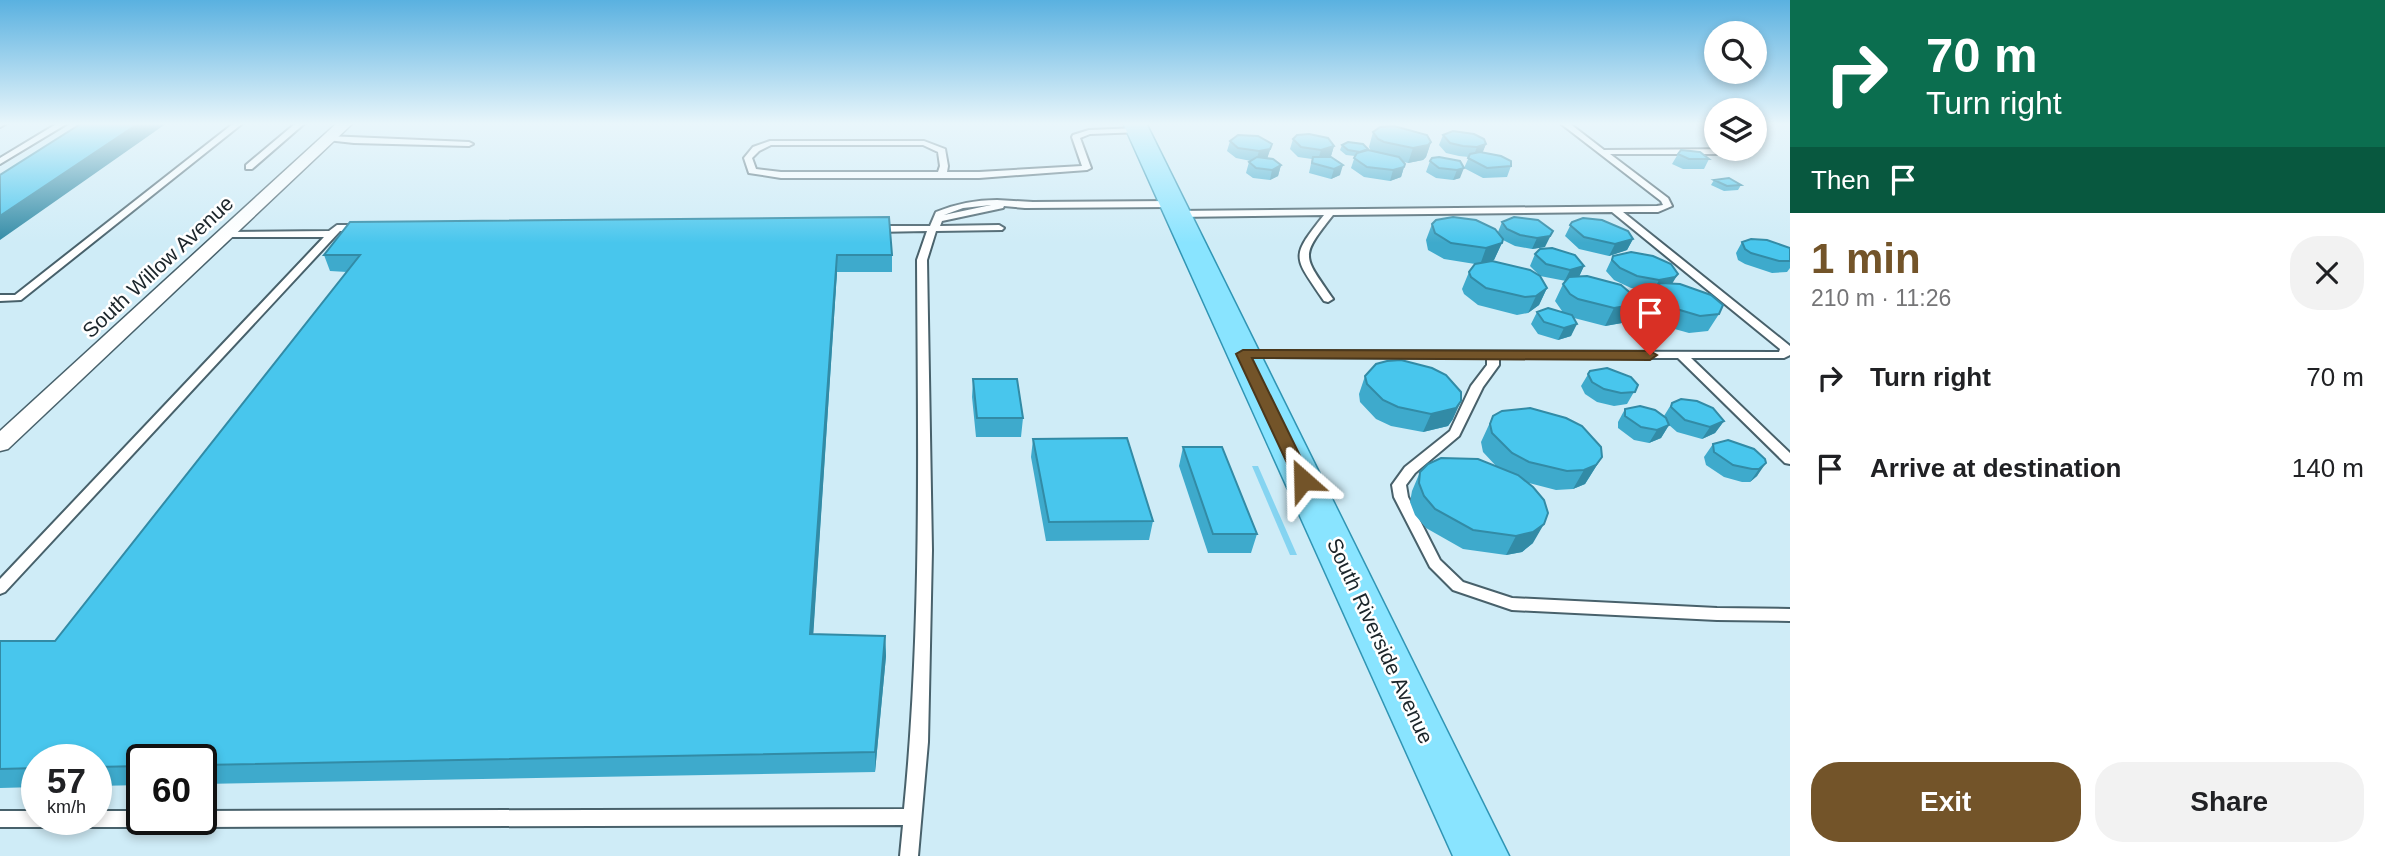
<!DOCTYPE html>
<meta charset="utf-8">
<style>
:root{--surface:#fff;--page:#f2f2f2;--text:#202124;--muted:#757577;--accent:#735429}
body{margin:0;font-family:Helvetica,sans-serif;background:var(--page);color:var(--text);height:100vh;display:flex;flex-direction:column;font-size:26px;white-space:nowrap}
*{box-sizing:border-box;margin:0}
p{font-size:23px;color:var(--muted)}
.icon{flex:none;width:38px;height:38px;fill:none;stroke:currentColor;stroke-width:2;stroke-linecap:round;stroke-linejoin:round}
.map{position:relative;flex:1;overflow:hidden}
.panel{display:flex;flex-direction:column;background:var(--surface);width:595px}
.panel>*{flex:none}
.hud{background:#0b6e4f;color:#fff;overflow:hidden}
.tools{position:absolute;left:1704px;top:21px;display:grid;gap:14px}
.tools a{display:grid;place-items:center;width:63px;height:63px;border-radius:50%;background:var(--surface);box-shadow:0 4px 10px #0003;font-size:35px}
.speed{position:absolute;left:21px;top:744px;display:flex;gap:14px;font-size:35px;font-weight:700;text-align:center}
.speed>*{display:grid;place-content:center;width:91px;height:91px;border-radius:50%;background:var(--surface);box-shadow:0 4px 10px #0003;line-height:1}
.speed small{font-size:18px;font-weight:400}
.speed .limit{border:4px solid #111;border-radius:10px;background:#fff;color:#111}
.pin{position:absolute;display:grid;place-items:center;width:60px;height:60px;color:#fff;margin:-72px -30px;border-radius:50% 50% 50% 0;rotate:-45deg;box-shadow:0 0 7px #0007}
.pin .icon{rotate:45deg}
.me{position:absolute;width:77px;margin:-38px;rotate:335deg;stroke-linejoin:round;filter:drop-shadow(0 0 5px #0008)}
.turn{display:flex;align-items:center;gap:24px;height:147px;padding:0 21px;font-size:32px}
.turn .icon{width:91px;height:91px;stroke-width:2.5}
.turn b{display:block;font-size:49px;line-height:60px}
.then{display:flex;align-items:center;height:66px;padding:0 21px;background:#0003;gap:14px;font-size:26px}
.round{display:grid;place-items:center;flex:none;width:74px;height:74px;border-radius:28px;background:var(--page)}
.head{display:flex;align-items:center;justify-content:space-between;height:119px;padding:0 21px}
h1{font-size:42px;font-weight:700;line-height:52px;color:var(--accent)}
.primary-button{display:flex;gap:14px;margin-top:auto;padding:14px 21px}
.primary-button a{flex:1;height:80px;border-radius:28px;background:var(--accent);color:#fff;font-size:28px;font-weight:700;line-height:80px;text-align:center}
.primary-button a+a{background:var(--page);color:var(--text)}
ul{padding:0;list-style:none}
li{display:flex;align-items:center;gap:21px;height:91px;padding:0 21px}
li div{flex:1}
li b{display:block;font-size:26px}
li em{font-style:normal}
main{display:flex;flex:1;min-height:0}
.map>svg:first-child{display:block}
.green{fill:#85d4f1}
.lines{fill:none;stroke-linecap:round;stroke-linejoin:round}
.lane-casing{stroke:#48616b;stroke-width:4}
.street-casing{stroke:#48616b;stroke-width:3}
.primary-casing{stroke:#3095b4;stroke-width:3}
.lane{fill:#fff;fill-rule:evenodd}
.street{fill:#fff;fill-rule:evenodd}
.primary{fill:#89e4ff;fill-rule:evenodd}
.wall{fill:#3eaacc}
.shaded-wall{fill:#328ba6}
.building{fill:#48c6ed;stroke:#328ba6;stroke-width:2}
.route{fill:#735429;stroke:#4b371b;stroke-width:2}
.labels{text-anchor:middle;stroke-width:5;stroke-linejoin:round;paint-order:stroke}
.street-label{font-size:21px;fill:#1b252a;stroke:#fff}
</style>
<main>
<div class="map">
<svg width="1790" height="856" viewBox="0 0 1790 856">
<rect width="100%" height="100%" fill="#cfecf7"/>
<path class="green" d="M 1252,466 L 1258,466 L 1297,555 L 1290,555 Z"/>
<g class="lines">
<defs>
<path id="lane" d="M 0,123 L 7,123 L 0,127 Z
M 58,123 L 68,123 L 0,164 L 0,158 Z
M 234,123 L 243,123 L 21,300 L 0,301 L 0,295 L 15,295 Z
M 296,123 L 305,123 L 252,169 L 246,169 L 246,165 Z
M 1560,123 L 1569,123 L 1604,150 L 1741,149 L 1745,152 L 1741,154 L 1610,154 L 1668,198 L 1672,206 L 1658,212 L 1623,212 L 1790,346 L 1790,355 L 1784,358 L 1691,358 L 1790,453 L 1790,464 L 1785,463 L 1678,358 L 1499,358 L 1499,365 L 1483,387 L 1459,436 L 1415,473 L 1406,485 L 1408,497 L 1440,560 L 1463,582 L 1512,598 L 1717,608 L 1790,609 L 1790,621 L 1717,620 L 1512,610 L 1453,590 L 1430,567 L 1394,497 L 1392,485 L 1405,467 L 1450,431 L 1471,386 L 1487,365 L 1487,358 L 1243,357 L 1237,354 L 1243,351 L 1779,352 L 1780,349 L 1612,212 L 1333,215 C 1299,258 1303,255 1333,299 L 1328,302 L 1324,301 C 1294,256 1289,259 1324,215 L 1176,217 L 1171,214 L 1176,211 L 1657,206 L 1663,205 L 1661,201 Z
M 1137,128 L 1140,128 L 1140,132 L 1090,134 L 1080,138 L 1091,168 L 1087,170 L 979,178 L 781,178 L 749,173 L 744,158 L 753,147 L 770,141 L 924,141 L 945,149 L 948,166 L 947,172 L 979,172 L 1082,166 L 1072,137 L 1073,135 L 1089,130 ZM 771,145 L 923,145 L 938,152 L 940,166 L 938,172 L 781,172 L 756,169 L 752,158 L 759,151 Z
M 327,136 L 469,142 L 473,144 L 469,146 L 354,143 L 327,140 Z
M 997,200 L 1033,202 L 1171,201 L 1175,204 L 1171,207 L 1025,208 L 1004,206 L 1003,208 L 942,221 L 940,226 L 999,225 L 1004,228 L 1002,230 L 936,231 L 927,260 L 932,550 L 928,742 L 918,856 L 900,856 L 903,825 L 201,827 L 195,825 L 192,819 L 201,819 L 201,811 L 904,809 C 922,626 918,443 917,260 L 927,231 L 874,232 L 869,229 L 874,226 L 930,226 L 936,212 C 956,204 975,200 997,200 ZM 991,205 L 944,215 L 963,208 Z
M 337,225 L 358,225 L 363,228 L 358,231 L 340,231 L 5,592 L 0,594 L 0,579 L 324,237 L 227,237 L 222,234 L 224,232 L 329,231 Z
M 0,811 L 37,811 L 37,819 L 96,819 L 96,811 L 142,811 L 142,819 L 165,819 L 162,825 L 156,827 L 0,827 Z"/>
<path id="street" d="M 337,123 L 353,123 L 8,449 L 0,451 L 0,431 Z"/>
<path id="primary" d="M 1123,123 L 1146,123 L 1509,856 L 1453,856 Z"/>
</defs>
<use href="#lane" class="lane-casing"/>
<use href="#street" class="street-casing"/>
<use href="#primary" class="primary-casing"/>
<use href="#lane" class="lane"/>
<use href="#street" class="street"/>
<use href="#primary" class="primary"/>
</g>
<path class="wall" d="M 1373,132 L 1431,142 L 1426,157 L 1423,160 L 1408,163 L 1404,162 L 1405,164 L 1401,177 L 1390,181 L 1364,177 L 1351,168 L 1355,156 L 1346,155 L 1340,150 L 1342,145 L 1368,149 L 1367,150 L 1371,151 L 1369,147 Z
M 1443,135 L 1486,144 L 1482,153 L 1511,166 L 1507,177 L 1483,178 L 1464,168 L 1469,157 L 1459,156 L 1446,153 L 1439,145 Z
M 1293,139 L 1334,146 L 1331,156 L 1328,157 L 1340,175 L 1331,179 L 1309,173 L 1312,159 L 1298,157 L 1290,149 Z
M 1230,141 L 1272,144 L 1267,158 L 1281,165 L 1278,176 L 1270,180 L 1253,178 L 1246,173 L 1249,162 L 1251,161 L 1236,158 L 1227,151 Z
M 1678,154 L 1709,159 L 1704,169 L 1683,169 L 1672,164 Z
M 1430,161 L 1460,161 L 1460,178 L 1453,180 L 1436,178 L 1426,172 Z
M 1714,180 L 1741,185 L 1738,190 L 1724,191 L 1711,185 Z
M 1538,220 L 1545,247 L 1532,249 L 1515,246 L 1503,240 L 1494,260 L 1489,262 L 1547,288 L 1539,305 L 1528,313 L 1517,315 L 1478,305 L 1464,294 L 1462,289 L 1469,272 L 1475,264 L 1444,259 L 1428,250 L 1426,240 L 1432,224 L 1498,232 L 1502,222 Z
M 1572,222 L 1633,239 L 1627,250 L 1609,256 L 1579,249 L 1565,236 Z
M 1742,242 L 1790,248 L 1790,268 L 1787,272 L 1772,273 L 1745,264 L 1738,260 L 1736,253 Z
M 1535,254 L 1584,266 L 1579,276 L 1635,301 L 1626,319 L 1622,323 L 1605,326 L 1574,318 L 1571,336 L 1558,340 L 1538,334 L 1531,324 L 1537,312 L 1562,311 L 1555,301 L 1563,284 L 1566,281 L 1540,276 L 1530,266 Z
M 324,255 L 892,255 L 892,272 L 837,272 L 813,634 L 885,636 L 886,656 L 875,772 L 201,784 L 201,760 L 142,760 L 142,785 L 96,786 L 96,760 L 37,760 L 37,787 L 0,788 L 0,641 L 55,641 L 347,272 L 330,271 Z
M 1613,256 L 1672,284 L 1719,314 L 1708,331 L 1689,333 L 1653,323 L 1641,311 L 1640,306 L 1649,291 L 1631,288 L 1614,280 L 1606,271 Z
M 1590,371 L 1638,385 L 1627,404 L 1614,406 L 1597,402 L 1585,394 L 1581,386 Z
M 1365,376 L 1453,419 L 1448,426 L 1423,432 L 1391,426 L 1376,419 L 1360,402 L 1359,394 Z
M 973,379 L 1023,418 L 1021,437 L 976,437 L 972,397 Z
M 1672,403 L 1724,421 L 1715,433 L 1702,439 L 1677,432 L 1669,425 L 1661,438 L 1649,443 L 1634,440 L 1618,428 L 1618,422 L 1625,409 L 1664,416 Z
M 1493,416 L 1602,457 L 1585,484 L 1573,489 L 1556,490 L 1529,483 L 1533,543 L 1522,552 L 1506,555 L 1463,549 L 1426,528 L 1415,515 L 1410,502 L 1412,491 L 1420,472 L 1497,467 L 1483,452 L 1481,442 Z
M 1033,439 L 1153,521 L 1149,540 L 1046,541 L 1031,457 Z
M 1713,444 L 1765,459 L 1757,476 L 1750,482 L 1742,482 L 1724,477 L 1706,465 L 1704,457 Z
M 1183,447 L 1257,534 L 1251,553 L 1208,553 L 1179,466 Z"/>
<path class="shaded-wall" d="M 139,123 L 167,123 L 0,240 L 0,216 Z
M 1431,142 L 1426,157 L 1423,160 L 1408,163 L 1413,148 Z
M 1272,144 L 1267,159 L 1256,161 L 1259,151 Z
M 1486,144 L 1482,154 L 1473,157 L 1477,147 Z
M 1334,146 L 1331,156 L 1318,160 L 1321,150 Z
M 1281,165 L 1278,176 L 1270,180 L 1272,170 Z
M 1343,165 L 1340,175 L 1331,179 L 1334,169 Z
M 1404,167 L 1401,177 L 1390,181 L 1393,170 Z
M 1464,168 L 1460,178 L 1453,180 L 1457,170 Z
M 1553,231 L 1545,247 L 1532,249 L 1537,238 Z
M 1633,239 L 1627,250 L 1609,256 L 1615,244 Z
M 1502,243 L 1494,260 L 1480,265 L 1486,248 Z
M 837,255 L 837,272 L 812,654 L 810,634 Z
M 1584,266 L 1579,277 L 1564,282 L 1570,270 Z
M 1678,274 L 1669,289 L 1653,292 L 1659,280 Z
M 1547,288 L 1539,305 L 1528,313 L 1536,296 Z
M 1635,301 L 1622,323 L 1605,326 L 1614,308 Z
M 1577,324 L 1571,336 L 1558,340 L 1564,328 Z
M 1461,401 L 1453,419 L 1448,426 L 1423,432 L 1431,414 Z
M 1724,421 L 1715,433 L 1702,439 L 1710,427 Z
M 1669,425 L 1661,438 L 1649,443 L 1657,430 Z
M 1602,457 L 1585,484 L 1573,489 L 1584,470 Z
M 1766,463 L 1757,476 L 1750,482 L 1759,469 Z
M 1544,524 L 1533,543 L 1522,552 L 1506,555 L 1516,536 Z
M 885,636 L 886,656 L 875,772 L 875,752 Z"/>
<path class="building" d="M 82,123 L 139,123 L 0,216 L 0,175 Z
M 1394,126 L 1427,135 L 1431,142 L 1428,145 L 1413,148 L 1384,142 L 1378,139 L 1373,132 L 1380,127 Z
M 1453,131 L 1474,134 L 1484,139 L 1486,144 L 1477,147 L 1463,146 L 1450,143 L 1443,135 Z
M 1309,134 L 1328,138 L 1334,146 L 1321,150 L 1301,147 L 1293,139 L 1297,135 Z
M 1238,135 L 1258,136 L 1272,144 L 1270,149 L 1259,151 L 1238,148 L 1230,141 Z
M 1348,142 L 1363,144 L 1368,149 L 1360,152 L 1348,150 L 1342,145 Z
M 1368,150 L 1399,157 L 1405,164 L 1404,167 L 1393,170 L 1367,167 L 1354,158 L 1357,153 Z
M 1681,150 L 1700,152 L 1709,159 L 1689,159 L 1678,154 Z
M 1480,152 L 1501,156 L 1511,161 L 1511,166 L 1487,168 L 1468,158 L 1470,154 Z
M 1257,157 L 1273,159 L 1281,165 L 1272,170 L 1256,168 L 1249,162 Z
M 1313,157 L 1331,157 L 1343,165 L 1334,169 L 1312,163 Z
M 1439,157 L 1460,161 L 1464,168 L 1457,170 L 1439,168 L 1430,161 L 1432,158 Z
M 1729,178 L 1741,185 L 1727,186 L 1714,180 Z
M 889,217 L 892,255 L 837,255 L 810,634 L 885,636 L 875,752 L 201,765 L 201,760 L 142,760 L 142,766 L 96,767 L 96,760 L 37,760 L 37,768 L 0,769 L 0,641 L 55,641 L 360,255 L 324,255 L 350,222 Z
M 1453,217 L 1476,220 L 1495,229 L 1503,239 L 1502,243 L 1486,248 L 1451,243 L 1435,233 L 1432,224 L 1436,220 Z
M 1514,217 L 1538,220 L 1553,231 L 1550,236 L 1537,238 L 1520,235 L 1507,229 L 1502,222 Z
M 1583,218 L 1602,220 L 1628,231 L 1633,239 L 1615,244 L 1584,237 L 1570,225 L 1572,222 Z
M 1751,239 L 1767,240 L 1790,248 L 1790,261 L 1779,261 L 1751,253 L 1745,249 L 1742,242 Z
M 1552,248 L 1575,255 L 1584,266 L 1570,270 L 1546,264 L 1535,254 L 1540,249 Z
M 1631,252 L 1653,256 L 1671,264 L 1678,274 L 1675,277 L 1659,280 L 1637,276 L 1620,268 L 1612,260 L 1613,256 Z
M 1492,261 L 1530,270 L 1540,276 L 1547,288 L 1536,296 L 1525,297 L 1486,288 L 1471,277 L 1469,272 L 1475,264 Z
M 1587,276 L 1621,285 L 1634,296 L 1635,301 L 1632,305 L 1614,308 L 1578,299 L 1570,294 L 1563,284 L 1569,277 Z
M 1661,283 L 1680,284 L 1711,295 L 1723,305 L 1719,314 L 1700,316 L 1663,305 L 1650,294 L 1650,289 Z
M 1548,308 L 1572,315 L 1577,324 L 1564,328 L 1544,322 L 1537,312 Z
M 1401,360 L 1432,368 L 1446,375 L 1461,392 L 1461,401 L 1456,408 L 1431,414 L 1398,407 L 1383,400 L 1367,384 L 1365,376 L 1376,364 L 1387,361 Z
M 1607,368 L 1631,377 L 1638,385 L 1635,392 L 1621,393 L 1604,389 L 1592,382 L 1588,374 L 1590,371 Z
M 973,379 L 1017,379 L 1023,418 L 977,418 Z
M 1681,399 L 1697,401 L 1713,408 L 1724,421 L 1710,427 L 1685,420 L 1671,407 L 1672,403 Z
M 1640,406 L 1655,410 L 1666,418 L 1669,425 L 1657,430 L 1641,427 L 1625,416 L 1625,409 Z
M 1530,408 L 1566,418 L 1582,426 L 1601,447 L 1602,457 L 1596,465 L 1584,470 L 1567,471 L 1529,462 L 1512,453 L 1492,433 L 1490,424 L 1493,416 L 1502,411 Z
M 1127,438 L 1153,521 L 1049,522 L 1033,439 Z
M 1728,440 L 1754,449 L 1765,459 L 1766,463 L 1759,469 L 1752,469 L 1733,465 L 1714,452 L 1713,444 Z
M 1183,447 L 1222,447 L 1257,534 L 1213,534 Z
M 1441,458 L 1478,459 L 1518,475 L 1533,487 L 1544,500 L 1548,513 L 1544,524 L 1533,532 L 1516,536 L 1473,530 L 1435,509 L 1424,496 L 1419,483 L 1420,472 L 1428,464 Z"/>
<linearGradient id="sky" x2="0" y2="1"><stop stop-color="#5ab1e0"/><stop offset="0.51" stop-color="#e9f6fb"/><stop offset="1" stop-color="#e9f6fb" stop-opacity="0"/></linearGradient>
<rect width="1790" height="243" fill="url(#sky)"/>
<path class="route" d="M 1243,350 L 1650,351 L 1657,355 L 1650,360 L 1252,358 L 1312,480 L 1303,485 L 1295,480 L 1236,354 Z"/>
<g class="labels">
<g class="street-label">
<text transform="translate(158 267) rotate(-43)" y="7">South Willow Avenue</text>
<text transform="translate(1380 641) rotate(65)" y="7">South Riverside Avenue</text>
</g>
</g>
</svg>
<div class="tools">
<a><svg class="icon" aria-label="search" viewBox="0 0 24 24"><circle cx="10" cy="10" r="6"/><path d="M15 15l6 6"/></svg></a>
<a><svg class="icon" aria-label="layers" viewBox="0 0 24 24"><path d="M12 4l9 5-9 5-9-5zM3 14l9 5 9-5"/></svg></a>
</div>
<div class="speed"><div>57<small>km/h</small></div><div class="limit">60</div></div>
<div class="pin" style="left:1650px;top:355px;background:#d93025"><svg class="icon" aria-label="arrive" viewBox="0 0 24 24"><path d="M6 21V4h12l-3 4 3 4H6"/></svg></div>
<svg class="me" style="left:1303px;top:480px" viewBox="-20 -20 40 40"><path d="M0-17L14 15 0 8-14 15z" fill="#735429" stroke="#fff" stroke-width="4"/></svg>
</div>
<section class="panel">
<div class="hud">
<div class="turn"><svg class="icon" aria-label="right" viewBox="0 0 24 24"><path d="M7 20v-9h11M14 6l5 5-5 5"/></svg><div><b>70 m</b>Turn right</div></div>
<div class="then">Then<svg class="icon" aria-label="arrive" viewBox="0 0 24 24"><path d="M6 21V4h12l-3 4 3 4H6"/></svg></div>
</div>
<div class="head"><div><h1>1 min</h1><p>210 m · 11:26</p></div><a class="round"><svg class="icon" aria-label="close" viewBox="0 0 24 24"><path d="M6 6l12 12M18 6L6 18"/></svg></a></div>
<ul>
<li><svg class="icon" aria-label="right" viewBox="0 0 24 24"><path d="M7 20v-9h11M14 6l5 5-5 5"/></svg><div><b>Turn right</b></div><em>70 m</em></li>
<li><svg class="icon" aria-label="arrive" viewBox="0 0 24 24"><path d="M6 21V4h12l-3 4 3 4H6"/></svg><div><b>Arrive at destination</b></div><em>140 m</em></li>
</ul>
<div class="primary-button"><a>Exit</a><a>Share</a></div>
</section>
</main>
